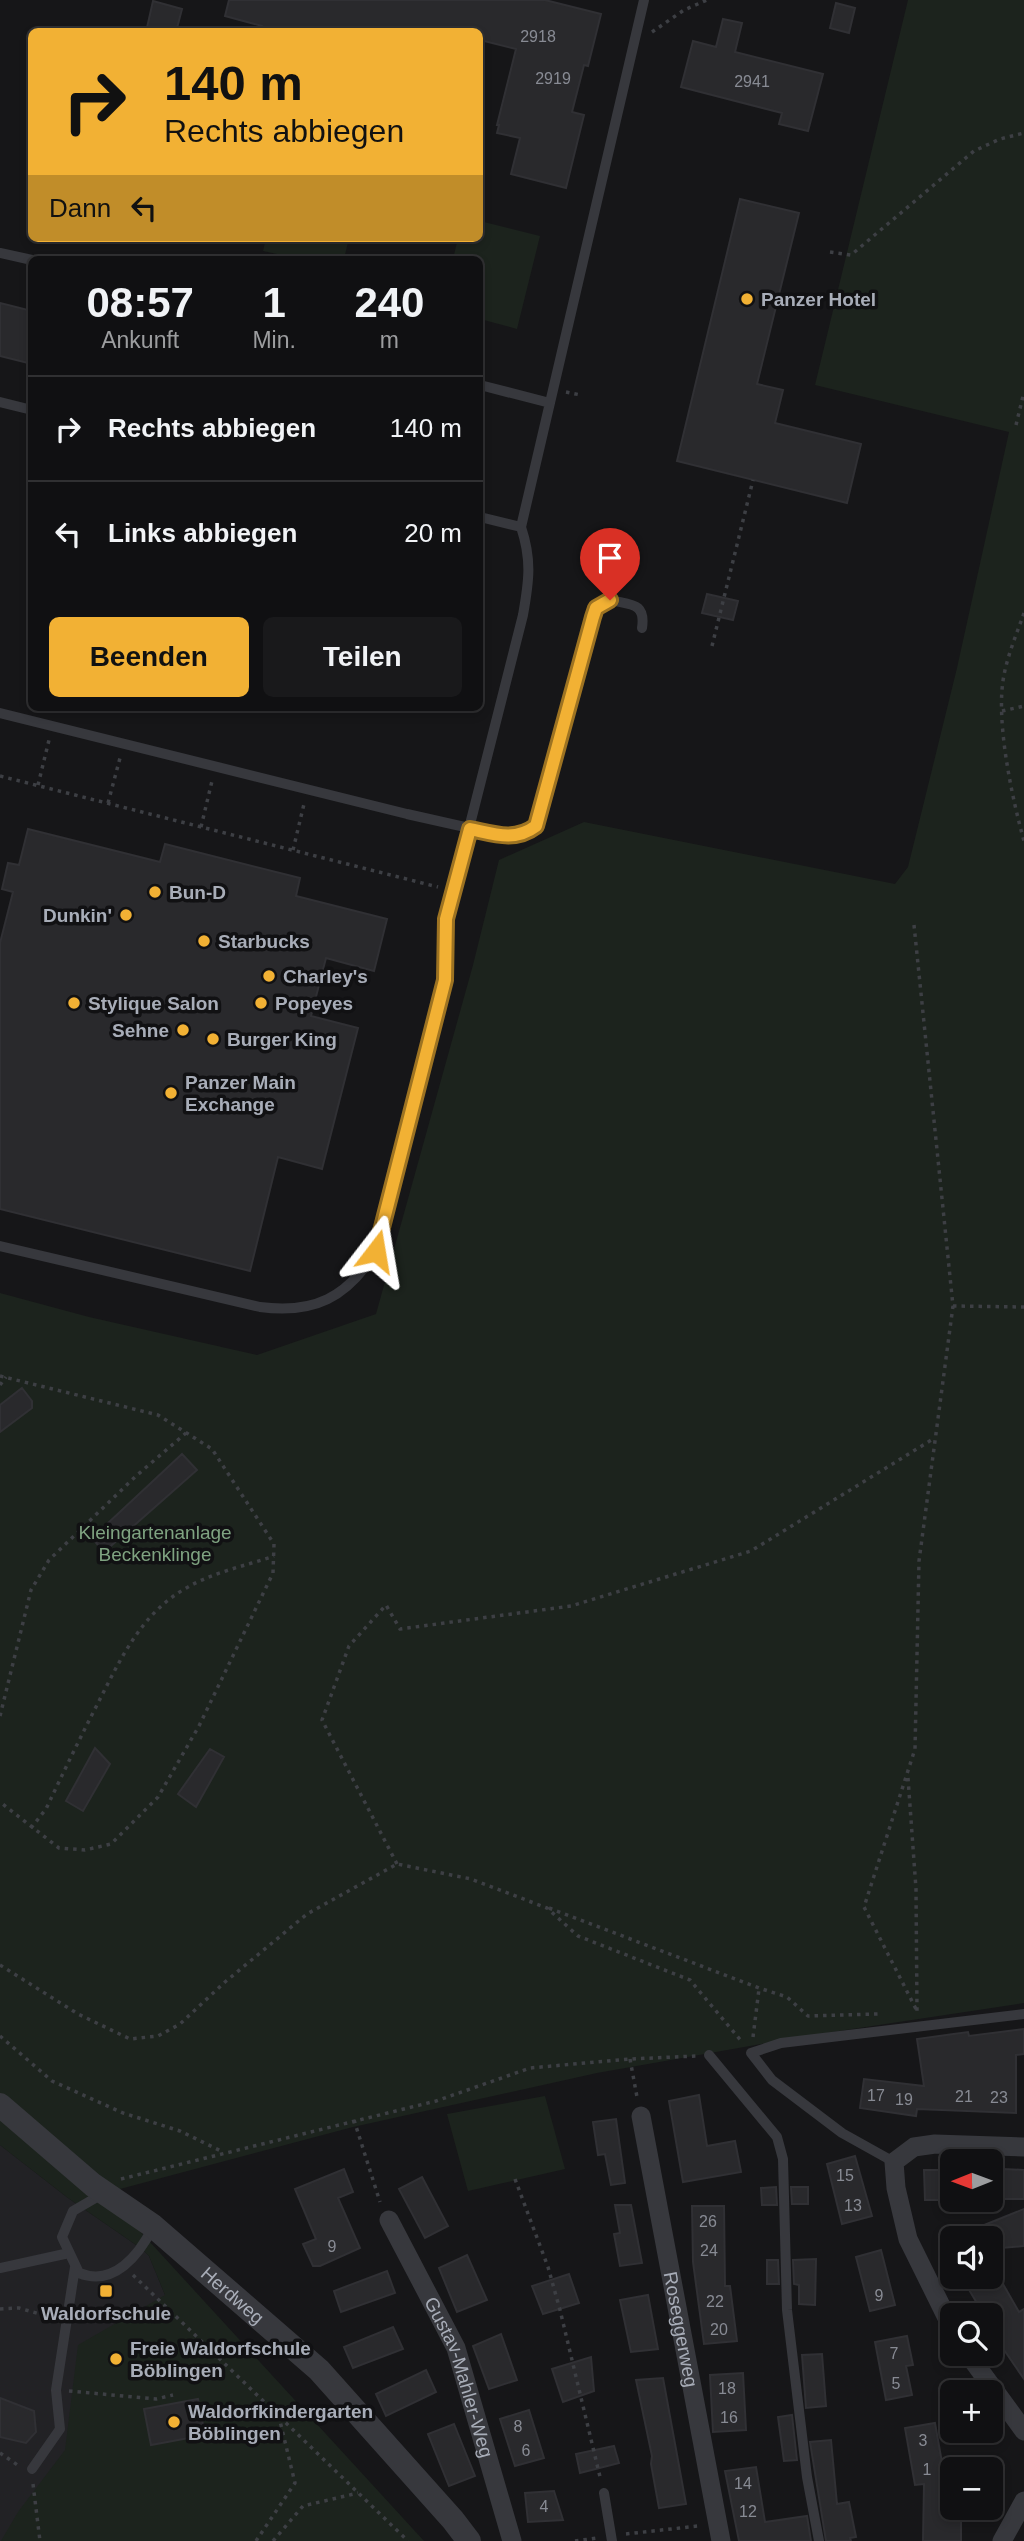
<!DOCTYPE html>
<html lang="de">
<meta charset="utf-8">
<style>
:root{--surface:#101012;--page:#19191b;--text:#f1f3f6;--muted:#9c9d9f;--line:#303032;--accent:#f2b134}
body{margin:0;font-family:Arial,sans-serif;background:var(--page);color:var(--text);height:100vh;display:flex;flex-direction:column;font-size:26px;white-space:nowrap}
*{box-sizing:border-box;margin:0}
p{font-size:23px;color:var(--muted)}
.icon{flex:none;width:38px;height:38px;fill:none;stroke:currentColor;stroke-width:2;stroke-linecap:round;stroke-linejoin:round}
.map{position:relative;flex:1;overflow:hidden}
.side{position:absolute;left:28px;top:256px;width:455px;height:455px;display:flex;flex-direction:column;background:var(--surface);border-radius:10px;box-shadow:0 4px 10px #0003,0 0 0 2px var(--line)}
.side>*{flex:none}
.banner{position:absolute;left:28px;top:28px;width:455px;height:214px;border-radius:10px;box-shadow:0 4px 10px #0003,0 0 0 2px var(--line);background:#f2b134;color:#111;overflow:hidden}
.needle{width:46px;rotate:269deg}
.fabs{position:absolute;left:940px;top:2149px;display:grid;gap:14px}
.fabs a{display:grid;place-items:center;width:63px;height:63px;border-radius:10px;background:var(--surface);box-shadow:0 4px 10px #0003,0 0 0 2px var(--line);font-size:35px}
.pin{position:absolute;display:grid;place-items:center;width:60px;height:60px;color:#fff;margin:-72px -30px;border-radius:50% 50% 50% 0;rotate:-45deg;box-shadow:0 0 7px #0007}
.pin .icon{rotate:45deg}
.me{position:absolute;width:77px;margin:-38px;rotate:14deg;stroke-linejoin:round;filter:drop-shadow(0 0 5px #0008)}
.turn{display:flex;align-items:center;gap:24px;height:147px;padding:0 21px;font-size:32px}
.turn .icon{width:91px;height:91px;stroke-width:2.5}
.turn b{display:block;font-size:49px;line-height:60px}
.then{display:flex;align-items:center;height:66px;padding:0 21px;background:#0003;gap:14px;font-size:26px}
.eta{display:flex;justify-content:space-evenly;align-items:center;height:119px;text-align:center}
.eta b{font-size:42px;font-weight:600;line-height:49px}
.action{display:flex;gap:14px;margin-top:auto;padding:14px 21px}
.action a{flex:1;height:80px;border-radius:10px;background:var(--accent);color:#111;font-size:28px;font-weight:600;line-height:80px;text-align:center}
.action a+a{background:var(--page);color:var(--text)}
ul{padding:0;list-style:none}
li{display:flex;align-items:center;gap:21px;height:105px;padding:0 21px;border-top:2px solid var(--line)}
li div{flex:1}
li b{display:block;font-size:26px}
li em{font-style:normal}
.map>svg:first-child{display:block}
.built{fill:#222225}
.green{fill:#1c231d}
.building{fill:#29292c;stroke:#303034;stroke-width:2}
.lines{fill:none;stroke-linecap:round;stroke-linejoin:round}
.path{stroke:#3d3f44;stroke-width:3.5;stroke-dasharray:3.5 5;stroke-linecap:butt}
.service{stroke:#37383d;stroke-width:10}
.minor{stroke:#37383d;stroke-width:19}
.tertiary{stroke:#37383d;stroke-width:24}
.route-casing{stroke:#9d7322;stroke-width:18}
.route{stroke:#f2b134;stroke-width:12}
.poi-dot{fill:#f2b134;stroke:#111113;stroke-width:2.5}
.labels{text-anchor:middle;stroke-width:7;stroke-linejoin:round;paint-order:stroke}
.number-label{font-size:16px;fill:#888b94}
.poi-label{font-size:19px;font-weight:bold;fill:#a8adb8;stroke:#111113;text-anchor:start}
.park-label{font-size:19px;fill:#7fa381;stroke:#111113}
.street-label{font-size:19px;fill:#a8adb8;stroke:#111113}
</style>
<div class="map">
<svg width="1024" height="2541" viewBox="0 0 1024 2541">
<rect width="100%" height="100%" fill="#161618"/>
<path class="built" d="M 0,2145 L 68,2198 L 142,2249 L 149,2256 L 165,2295 L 423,2541 L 0,2541 Z"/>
<path class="green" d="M 908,0 L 1024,0 L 1024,2003 L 806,2036 L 597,2073 L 353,2127 L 105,2193 L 424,2541 L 1,2541 L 18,2512 L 65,2450 L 78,2345 L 165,2295 L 149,2256 L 142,2249 L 68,2198 L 0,2145 L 0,1293 L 89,1317 L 257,1355 L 376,1314 L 473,965 L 499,860 L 584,822 L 895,884 L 908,867 L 957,668 L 1009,432 L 815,385 Z
M 480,221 L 540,236 L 517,329 L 480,319 L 480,259 L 453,259 L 458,238 L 480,238 Z
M 266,238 L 349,238 L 344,259 L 300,259 L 263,251 Z
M 545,2096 L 565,2169 L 468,2191 L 447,2114 Z"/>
<path class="building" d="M 229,0 L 545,0 L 601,14 L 588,66 L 584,65 L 572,112 L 584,115 L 566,188 L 511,174 L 520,138 L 497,133 L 499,125 L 497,125 L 516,49 L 480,40 L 480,32 L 447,32 L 428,27 L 427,32 L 260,32 L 262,26 L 225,16 Z
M 153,1 L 182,9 L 176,32 L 146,32 Z
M 836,3 L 855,8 L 849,33 L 830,28 Z
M 723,19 L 742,23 L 735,52 L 823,74 L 808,131 L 779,124 L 782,113 L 681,87 L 693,41 L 716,47 Z
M 740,199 L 799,213 L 757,384 L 783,390 L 775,423 L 861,444 L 847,503 L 677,461 Z
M 0,303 L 32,311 L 32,364 L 0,356 Z
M 707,594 L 738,601 L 733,620 L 702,613 Z
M 28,829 L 160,862 L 165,844 L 300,878 L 296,896 L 387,919 L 374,971 L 326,958 L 311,1016 L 358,1028 L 322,1169 L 278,1157 L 250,1271 L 0,1209 L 0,943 L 13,892 L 2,889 L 8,863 L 19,865 Z
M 22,1388 L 32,1401 L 32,1408 L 0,1432 L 0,1405 Z
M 182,1454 L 197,1470 L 104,1552 L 92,1538 Z
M 95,1748 L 110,1764 L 83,1811 L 66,1801 Z
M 210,1749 L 224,1757 L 196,1807 L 178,1794 Z
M 1024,2029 L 1024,2054 L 1016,2055 L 1016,2113 L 917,2109 L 916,2116 L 860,2108 L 864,2079 L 924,2086 L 917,2039 L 968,2032 L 969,2036 Z
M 699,2095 L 707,2146 L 735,2141 L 741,2172 L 683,2182 L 669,2101 Z
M 616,2119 L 625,2183 L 611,2185 L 605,2154 L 598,2155 L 593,2122 Z
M 855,2156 L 872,2216 L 842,2224 L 827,2164 Z
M 344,2169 L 353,2192 L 338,2198 L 360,2248 L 320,2266 L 313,2266 L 303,2244 L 316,2239 L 295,2189 Z
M 1003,2169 L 1024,2170 L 1024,2199 L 1002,2199 Z
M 924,2170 L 952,2170 L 952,2200 L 925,2200 Z
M 422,2177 L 448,2226 L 425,2238 L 399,2189 Z
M 776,2187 L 777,2205 L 762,2205 L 761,2188 Z
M 791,2187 L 808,2187 L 808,2204 L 792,2204 Z
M 615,2205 L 631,2205 L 642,2263 L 620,2266 L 614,2234 L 620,2233 Z
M 692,2206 L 724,2206 L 725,2286 L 730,2286 L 737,2341 L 704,2344 L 693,2262 Z
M 1024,2209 L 1024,2246 L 990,2249 L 990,2238 L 952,2238 Z
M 881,2250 L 895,2305 L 870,2311 L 856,2257 Z
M 467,2255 L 487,2300 L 457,2312 L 439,2268 Z
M 816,2259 L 815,2305 L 799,2304 L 799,2285 L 794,2284 L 793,2260 Z
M 767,2260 L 778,2260 L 779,2284 L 767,2284 Z
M 387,2271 L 395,2293 L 341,2312 L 334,2291 Z
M 569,2274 L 579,2303 L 543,2314 L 532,2286 Z
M 977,2277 L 999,2277 L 1019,2312 L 1024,2309 L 1024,2379 L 991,2331 L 990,2315 L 984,2315 L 965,2283 Z
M 648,2295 L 658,2349 L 631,2352 L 620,2300 Z
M 393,2327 L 403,2349 L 353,2368 L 344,2347 Z
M 501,2334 L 517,2380 L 489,2389 L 473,2346 Z
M 907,2336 L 913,2365 L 906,2366 L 912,2395 L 886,2400 L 875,2342 Z
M 822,2354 L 826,2406 L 806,2408 L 802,2355 Z
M 591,2357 L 594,2391 L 563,2402 L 552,2369 Z
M 426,2370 L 436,2392 L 386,2416 L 376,2394 Z
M 743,2373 L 746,2430 L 713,2432 L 710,2375 Z
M 663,2378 L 686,2504 L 659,2508 L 651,2464 L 652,2456 L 636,2380 Z
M 0,2398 L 34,2411 L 36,2432 L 26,2443 L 0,2437 Z
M 198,2399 L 205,2435 L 151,2445 L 144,2409 Z
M 529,2410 L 544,2458 L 515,2466 L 500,2419 Z
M 792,2415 L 797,2460 L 784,2461 L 778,2417 Z
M 935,2423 L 950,2508 L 961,2508 L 961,2541 L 923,2541 L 924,2484 L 915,2485 L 905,2428 Z
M 454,2424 L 475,2476 L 449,2486 L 428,2434 Z
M 831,2440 L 837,2504 L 849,2502 L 856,2537 L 850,2538 L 851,2541 L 826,2541 L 810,2442 Z
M 614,2446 L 619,2463 L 580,2473 L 576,2454 Z
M 756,2467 L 765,2522 L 807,2516 L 811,2541 L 739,2541 L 725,2471 Z
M 554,2491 L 563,2520 L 528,2522 L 525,2493 Z"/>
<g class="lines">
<path class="path" d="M 652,32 L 684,10 L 707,0
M 830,252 L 851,255 L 974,151 L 1000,139 L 1024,133
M 566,392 L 581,395
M 1016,425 L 1024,392
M 1024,613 C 1017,633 1008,654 1004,675 C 995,719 1012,798 1024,841
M 712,646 L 753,480
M 1002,711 L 1024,706
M 0,776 L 438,887
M 38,785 L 49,740
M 108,803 L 120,758
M 201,827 L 212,781
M 293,850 L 304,804
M 914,925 L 953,1306 L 919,1561 L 915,1749 L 864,1907 L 917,2011
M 953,1306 L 1024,1307
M 0,1376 L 158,1415 L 212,1449 L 274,1544 L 273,1573 L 199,1726 L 158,1797 L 111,1844 L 85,1850 L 59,1848 L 0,1802
M 0,1385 L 6,1377
M 0,1716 L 31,1590 L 49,1560 L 136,1476 L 186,1433
M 908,1778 L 916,1889 L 917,2011
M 31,1828 L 46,1809 C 63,1773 80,1738 98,1703 C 121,1658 142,1612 188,1587 C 214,1572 245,1566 274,1556
M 397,1864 L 322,1720 L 349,1646 L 386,1605 L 400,1629 L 571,1606 L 751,1551 L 933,1439
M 549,1908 L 759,1988 L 787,1997 L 808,2016 L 878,2014
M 0,1965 L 78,2014 L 130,2039 L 158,2036 L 180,2024 L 225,1982 L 307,1914 L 397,1864 L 471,1879 L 547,1908 L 578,1936 L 690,1980 L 743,2043
M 0,2036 L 52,2081 L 123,2113 L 180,2131 L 223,2152
M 753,2037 L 759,1989
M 630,2059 L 637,2097
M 354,2120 L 380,2202
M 121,2179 L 436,2101 L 530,2068 L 630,2059 L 697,2056
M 515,2179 L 548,2267 L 560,2310 L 601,2481
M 133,2275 L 408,2541
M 0,2309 L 19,2308 L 43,2315 L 55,2310
M 69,2391 L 156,2399 L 173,2395
M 0,2453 L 19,2466
M 33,2484 L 40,2541
M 626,2534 L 698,2526
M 256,2541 L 295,2483 L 280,2421
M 273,2541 L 303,2506 L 358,2493
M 575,2541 L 597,2538"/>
<path class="service" d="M 0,253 L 32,260
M 480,385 L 550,403
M 0,402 L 32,410
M 480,517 L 521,527
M 0,713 L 407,814 L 510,837 C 528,834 535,829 541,812 L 596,608 L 610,600 C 630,605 646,602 642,628
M 0,1246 L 260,1307 C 314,1314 347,1298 376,1251 L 445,980 L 446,919 L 523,615 C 529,581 532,560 521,527 L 644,0
M 709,2055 L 777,2137 L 783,2159 L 787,2310 L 807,2477 L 819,2541
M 894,2162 L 842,2133 L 772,2080 L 751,2053 L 781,2043 L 1024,2014
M 104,2193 L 73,2211 L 62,2237 L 79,2273 C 114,2287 139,2255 153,2227
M 0,2268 L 69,2253
M 32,2469 L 60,2429 L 56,2390 L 75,2267
M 604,2493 L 612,2541"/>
<g class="minor">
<path id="s1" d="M 641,2116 L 721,2541"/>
<path id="s2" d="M 389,2220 L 456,2348 L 512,2541"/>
<path d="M 952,2328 L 908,2239 L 896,2188 L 894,2162 L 914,2147 L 935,2144 L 1024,2147"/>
<path d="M 968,2354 L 1024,2431"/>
<path d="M 1002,2541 L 1024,2501"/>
</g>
<path class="tertiary" id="s3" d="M 0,2105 L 93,2185 L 153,2226 L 319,2370 L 453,2520 L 469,2541"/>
</g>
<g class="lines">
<defs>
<path id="route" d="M 376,1251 L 445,980 L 446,919 L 470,829 C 494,834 515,842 536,826 L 593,617 L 596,608 L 610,600"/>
</defs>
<use href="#route" class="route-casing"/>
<use href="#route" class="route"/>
</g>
<g class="poi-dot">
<circle cx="747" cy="299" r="7"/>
<circle cx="155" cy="892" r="7"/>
<circle cx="126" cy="915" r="7"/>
<circle cx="204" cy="941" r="7"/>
<circle cx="269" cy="976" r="7"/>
<circle cx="74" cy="1003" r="7"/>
<circle cx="261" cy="1003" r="7"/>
<circle cx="183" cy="1030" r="7"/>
<circle cx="213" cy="1039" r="7"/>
<circle cx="171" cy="1093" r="7"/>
<rect x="99" y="2284" width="14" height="14" rx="3.5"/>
<circle cx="116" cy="2359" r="7"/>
<circle cx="174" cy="2422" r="7"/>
</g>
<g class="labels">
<g class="number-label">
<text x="538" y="42">2918</text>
<text x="553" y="84">2919</text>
<text x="752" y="87">2941</text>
<text x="876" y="2101">17</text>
<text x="964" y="2102">21</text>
<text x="999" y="2103">23</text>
<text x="904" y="2105">19</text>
<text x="845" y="2181">15</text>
<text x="853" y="2211">13</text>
<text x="708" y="2227">26</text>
<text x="332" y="2252">9</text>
<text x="709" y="2256">24</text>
<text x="879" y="2301">9</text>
<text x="715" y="2307">22</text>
<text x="719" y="2335">20</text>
<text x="894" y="2359">7</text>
<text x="896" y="2389">5</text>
<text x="727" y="2394">18</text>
<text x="729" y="2423">16</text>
<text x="518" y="2432">8</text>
<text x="923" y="2446">3</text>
<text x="526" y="2456">6</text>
<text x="927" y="2475">1</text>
<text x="743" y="2489">14</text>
<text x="544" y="2512">4</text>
<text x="748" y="2517">12</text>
</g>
<g class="poi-label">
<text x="761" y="306">Panzer Hotel</text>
<text x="169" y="899">Bun-D</text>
<text x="112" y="922" text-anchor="end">Dunkin'</text>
<text x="218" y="948">Starbucks</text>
<text x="283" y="983">Charley's</text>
<text x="88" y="1010">Stylique Salon</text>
<text x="275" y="1010">Popeyes</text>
<text x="169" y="1037" text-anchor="end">Sehne</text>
<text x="227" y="1046">Burger King</text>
<text x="185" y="1089">Panzer Main<tspan x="185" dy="22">Exchange</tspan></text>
<text x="106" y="2320" text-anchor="middle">Waldorfschule</text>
<text x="130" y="2355">Freie Waldorfschule<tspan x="130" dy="22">Böblingen</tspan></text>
<text x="188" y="2418">Waldorfkindergarten<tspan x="188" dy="22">Böblingen</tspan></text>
</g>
<g class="park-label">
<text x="155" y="1539">Kleingartenanlage<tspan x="155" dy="22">Beckenklinge</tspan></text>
</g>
<g class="street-label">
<text dy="7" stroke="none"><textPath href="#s3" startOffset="301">Herdweg</textPath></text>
<text dy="7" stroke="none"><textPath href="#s1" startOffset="217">Roseggerweg</textPath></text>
<text dy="7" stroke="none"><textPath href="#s2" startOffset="173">Gustav-Mahler-Weg</textPath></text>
</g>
</g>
</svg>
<div class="fabs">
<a><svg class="needle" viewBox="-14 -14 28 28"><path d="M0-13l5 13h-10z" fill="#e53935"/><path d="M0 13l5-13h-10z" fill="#9c9d9f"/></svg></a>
<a><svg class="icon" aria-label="sound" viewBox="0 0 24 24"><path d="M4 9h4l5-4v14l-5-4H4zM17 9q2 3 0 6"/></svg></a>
<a><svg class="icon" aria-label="search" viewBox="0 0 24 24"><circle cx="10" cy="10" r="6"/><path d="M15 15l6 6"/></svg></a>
<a>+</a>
<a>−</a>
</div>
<div class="pin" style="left:610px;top:600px;background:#d93025"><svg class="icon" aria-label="arrive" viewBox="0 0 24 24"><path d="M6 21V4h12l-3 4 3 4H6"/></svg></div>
<svg class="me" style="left:376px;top:1251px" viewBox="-20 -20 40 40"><path d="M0-17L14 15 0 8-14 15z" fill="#f2b134" stroke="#fff" stroke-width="4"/></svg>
<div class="banner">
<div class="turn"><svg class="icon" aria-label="right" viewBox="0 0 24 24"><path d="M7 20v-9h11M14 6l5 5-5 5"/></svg><div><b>140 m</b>Rechts abbiegen</div></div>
<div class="then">Dann<svg class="icon" aria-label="left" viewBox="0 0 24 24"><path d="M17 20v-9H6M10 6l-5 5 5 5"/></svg></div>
</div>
<section class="side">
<div class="eta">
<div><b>08:57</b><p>Ankunft</p></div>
<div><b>1</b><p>Min.</p></div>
<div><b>240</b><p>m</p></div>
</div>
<ul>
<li><svg class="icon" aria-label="right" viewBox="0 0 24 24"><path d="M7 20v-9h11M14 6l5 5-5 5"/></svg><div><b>Rechts abbiegen</b></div><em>140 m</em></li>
<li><svg class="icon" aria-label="left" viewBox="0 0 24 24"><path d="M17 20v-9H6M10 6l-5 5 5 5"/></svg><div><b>Links abbiegen</b></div><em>20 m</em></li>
</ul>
<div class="action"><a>Beenden</a><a>Teilen</a></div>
</section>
</div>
